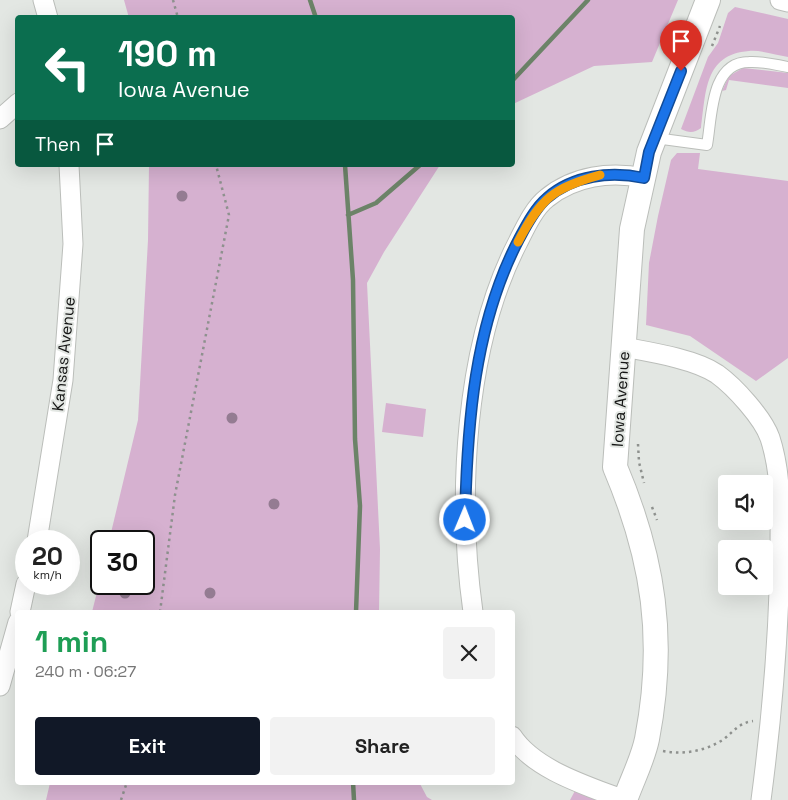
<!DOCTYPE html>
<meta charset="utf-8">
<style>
:root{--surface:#fff;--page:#f2f2f2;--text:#222;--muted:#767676;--accent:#111827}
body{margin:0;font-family:"Space Grotesk",sans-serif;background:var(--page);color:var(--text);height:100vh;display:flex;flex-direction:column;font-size:19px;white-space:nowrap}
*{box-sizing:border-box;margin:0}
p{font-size:16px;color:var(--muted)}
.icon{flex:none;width:28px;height:28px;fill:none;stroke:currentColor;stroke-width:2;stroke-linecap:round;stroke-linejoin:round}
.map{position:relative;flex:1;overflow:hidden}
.panel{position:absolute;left:15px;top:610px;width:500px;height:175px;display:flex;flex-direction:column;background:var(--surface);border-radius:5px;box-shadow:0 5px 20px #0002}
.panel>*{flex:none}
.top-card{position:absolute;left:15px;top:15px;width:500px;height:152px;border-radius:5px;box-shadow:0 5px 20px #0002;background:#0b6e4f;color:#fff;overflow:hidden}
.fabs{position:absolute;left:718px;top:475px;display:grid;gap:10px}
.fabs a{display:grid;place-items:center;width:55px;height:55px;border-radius:5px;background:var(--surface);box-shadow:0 5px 20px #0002;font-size:25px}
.speed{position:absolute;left:15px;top:530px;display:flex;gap:10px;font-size:25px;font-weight:700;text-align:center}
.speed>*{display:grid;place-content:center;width:65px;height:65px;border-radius:50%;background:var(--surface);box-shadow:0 5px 20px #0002;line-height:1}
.speed small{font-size:12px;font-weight:400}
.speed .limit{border:2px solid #111;border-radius:8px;background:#fff;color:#111}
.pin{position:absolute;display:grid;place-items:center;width:42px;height:42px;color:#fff;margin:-51px -21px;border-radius:50% 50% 50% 0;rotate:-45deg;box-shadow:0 0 5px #0007}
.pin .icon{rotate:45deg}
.me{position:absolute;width:55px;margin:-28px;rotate:1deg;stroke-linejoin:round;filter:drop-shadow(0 0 4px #0008)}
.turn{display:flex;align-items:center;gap:18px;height:105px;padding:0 20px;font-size:22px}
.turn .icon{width:65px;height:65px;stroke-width:2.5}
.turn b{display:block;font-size:35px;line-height:42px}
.then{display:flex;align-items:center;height:48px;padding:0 20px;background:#0003;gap:10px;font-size:19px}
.round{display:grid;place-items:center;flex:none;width:52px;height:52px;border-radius:5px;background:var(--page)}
.summary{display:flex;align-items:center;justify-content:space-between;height:85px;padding:0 20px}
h1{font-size:30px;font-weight:700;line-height:38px;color:#1e9e55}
.action{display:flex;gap:10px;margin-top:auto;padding:10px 20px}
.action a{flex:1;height:58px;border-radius:5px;background:var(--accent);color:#fff;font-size:20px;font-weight:700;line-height:58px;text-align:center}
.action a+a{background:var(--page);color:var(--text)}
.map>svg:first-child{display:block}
.green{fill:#d6b1d0}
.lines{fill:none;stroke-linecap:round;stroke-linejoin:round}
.stream{stroke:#6c8368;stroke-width:4.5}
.service-casing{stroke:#bbbeba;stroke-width:12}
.minor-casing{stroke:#bbbeba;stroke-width:21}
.tertiary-casing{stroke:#bbbeba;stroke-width:26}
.path{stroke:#8e918e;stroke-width:2.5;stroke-dasharray:2.5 4;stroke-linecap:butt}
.service{stroke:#fff;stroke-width:10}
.minor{stroke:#fff;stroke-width:19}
.tertiary{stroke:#fff;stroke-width:24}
.tree{fill:#947c92}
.route-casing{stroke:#114b97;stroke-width:12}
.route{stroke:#1a73e8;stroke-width:9}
.slow{stroke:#f59e0b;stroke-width:9}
.labels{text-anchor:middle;stroke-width:4;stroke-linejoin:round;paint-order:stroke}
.street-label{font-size:16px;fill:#141514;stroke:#e3e7e3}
</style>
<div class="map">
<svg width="788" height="800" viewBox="0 0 788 800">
<rect width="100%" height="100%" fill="#e3e7e3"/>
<path class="green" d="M 124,0 L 678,0 L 652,62 L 594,66 L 513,104 L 512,18 L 129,18 Z
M 735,7 L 788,19 L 788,57 C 776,55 761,50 749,51 C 704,54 706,93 701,128 C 694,133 689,133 681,129 L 708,57 L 718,43 L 728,13 Z
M 743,68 L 788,73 L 788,88 L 729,80 L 726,90 L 722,91 L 729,76 Z
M 677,153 L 700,153 L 698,169 L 788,181 L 788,358 L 756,381 L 690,336 L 646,325 L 649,263 L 658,216 L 671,160 Z
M 149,165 L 440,165 L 384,252 L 367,283 L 380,549 L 379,612 L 92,612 L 101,576 L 101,584 L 144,584 L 144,541 L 109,541 L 138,420 L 148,240 Z
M 386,403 L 426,409 L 423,437 L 382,432 Z
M 50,783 L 419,782 L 427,797 L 432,800 L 46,800 Z
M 576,789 L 599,800 L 570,800 Z"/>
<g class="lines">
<path class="stream" d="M 310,0 L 316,18
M 512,81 L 588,0
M 345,165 L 353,280 L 355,439 L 360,506 L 356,612
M 348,215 L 376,203 L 420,165
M 353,782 L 354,800"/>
<defs>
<path id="service" d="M 655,138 L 707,145 C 712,118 710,62 749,62 C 762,61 776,65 788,67"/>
<path id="minor" d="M 43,0 L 48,18
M 780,0 L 788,2
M 0,119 L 18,103
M 623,347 C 650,352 695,359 717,374 C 735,387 763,418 770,438 C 782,475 780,513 780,551 C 779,634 772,717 761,800
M 37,541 L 63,380 L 73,244 L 69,165
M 20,612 L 26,584
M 473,612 C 457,498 464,346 518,242 C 525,228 534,208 547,198 C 574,176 610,171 644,178
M 0,686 L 18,622
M 512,736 C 534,770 588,786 624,800"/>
<path id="tertiary" d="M 625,800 C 632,780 643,759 647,739 C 666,640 654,559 615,467 L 632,229 L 649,152 L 708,0"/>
</defs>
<use href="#service" class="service-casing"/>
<use href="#minor" class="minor-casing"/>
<use href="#tertiary" class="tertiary-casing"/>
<path class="path" d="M 173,0 L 178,18
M 712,46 L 720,26
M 638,444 L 639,462 L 644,483
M 652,507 L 657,520
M 160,612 L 175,495 L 229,215 L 216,165
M 663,751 C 684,755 706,751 724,739 C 734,731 739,723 753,721
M 121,800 L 127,782"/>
<use href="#service" class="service"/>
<use href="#minor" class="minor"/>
<use href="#tertiary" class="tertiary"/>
</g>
<g class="tree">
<circle cx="182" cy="196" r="5.5"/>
<circle cx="232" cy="418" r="5.5"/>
<circle cx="274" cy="504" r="5.5"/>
<circle cx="125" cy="593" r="5.5"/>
<circle cx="210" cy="593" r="5.5"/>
</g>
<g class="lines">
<defs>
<path id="route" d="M 465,520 C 467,425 474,325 519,239 C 526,226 535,208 547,198 C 573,175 611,171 644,178 L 649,152 L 681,71"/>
</defs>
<use href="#route" class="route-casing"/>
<use href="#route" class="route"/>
<path class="slow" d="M 518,242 C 541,198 553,188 600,175"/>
</g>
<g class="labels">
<g class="street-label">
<text transform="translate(63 354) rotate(-84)" y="6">Kansas Avenue</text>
<text transform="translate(620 399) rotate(-86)" y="6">Iowa Avenue</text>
</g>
</g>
</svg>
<div class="fabs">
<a><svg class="icon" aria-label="sound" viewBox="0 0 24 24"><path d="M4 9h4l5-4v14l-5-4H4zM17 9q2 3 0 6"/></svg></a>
<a><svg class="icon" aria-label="search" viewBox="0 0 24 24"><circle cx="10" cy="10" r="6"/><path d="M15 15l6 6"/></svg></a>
</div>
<div class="speed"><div>20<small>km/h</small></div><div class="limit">30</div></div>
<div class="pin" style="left:681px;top:71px;background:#d93025"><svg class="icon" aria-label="arrive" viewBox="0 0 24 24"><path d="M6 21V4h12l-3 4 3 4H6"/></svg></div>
<svg class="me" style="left:465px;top:520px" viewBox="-20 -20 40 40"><circle r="17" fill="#1a73e8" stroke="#fff" stroke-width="3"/><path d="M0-11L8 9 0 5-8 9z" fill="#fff"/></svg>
<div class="top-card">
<div class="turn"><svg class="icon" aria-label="left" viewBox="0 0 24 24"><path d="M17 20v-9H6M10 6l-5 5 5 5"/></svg><div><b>190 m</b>Iowa Avenue</div></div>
<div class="then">Then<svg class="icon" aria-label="arrive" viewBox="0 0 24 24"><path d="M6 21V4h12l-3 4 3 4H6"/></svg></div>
</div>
<section class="panel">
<div class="summary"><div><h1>1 min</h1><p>240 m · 06:27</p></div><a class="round"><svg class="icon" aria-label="close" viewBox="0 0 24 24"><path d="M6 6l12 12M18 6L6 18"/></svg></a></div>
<div class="action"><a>Exit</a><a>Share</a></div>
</section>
</div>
